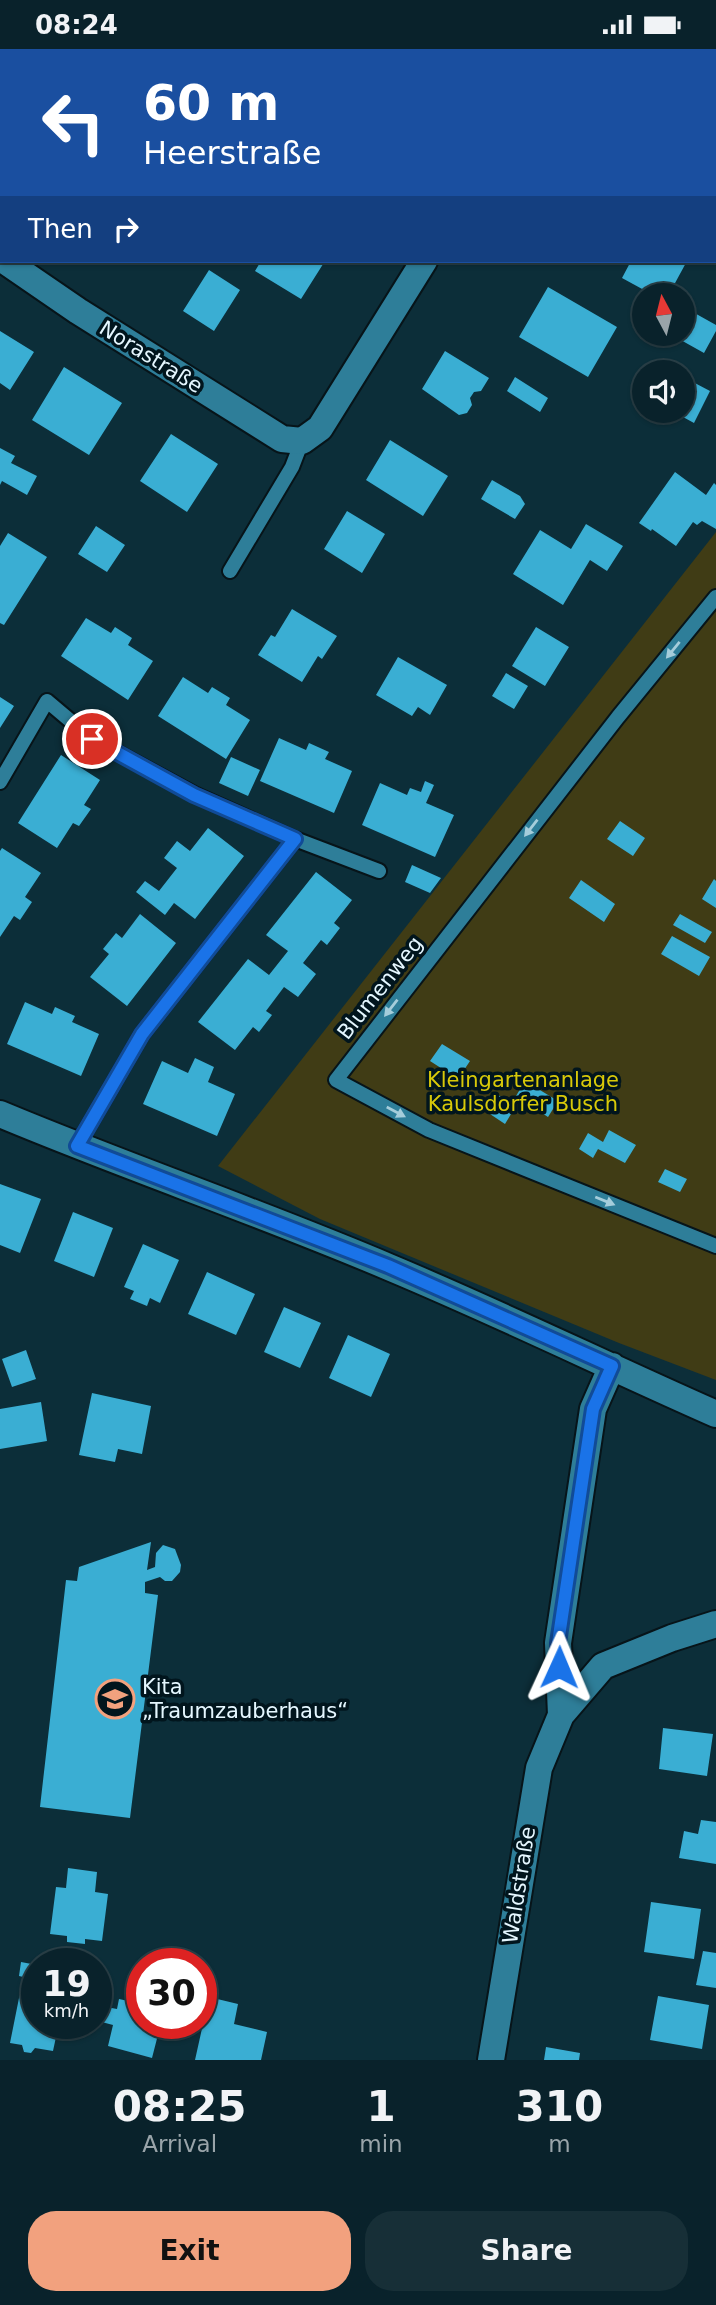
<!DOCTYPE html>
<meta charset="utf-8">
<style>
:root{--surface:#09222b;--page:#172f37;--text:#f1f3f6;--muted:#99a4a9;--line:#293f47;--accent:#f2a17e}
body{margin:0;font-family:"DejaVu Sans",sans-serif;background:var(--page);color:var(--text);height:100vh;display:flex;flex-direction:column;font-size:26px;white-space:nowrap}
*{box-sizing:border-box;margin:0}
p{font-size:23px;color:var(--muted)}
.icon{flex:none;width:38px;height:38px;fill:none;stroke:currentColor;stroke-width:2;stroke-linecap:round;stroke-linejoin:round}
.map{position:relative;height:2011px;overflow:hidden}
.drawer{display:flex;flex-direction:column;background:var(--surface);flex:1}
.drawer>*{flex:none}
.hud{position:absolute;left:0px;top:0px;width:718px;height:214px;box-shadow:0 2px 5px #0004,0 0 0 2px var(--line);background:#1a4fa0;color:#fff;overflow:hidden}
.needle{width:46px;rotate:353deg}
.fabs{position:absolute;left:632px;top:234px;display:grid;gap:14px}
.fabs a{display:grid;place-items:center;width:63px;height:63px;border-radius:50%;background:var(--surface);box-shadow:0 2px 5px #0004,0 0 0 2px var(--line);font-size:35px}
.speed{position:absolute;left:21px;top:1899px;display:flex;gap:14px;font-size:35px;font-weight:700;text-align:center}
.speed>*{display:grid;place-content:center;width:91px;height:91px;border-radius:50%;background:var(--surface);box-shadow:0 2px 5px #0004,0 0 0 2px var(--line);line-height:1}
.speed small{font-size:18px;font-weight:400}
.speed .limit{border:10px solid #d22;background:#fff;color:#111}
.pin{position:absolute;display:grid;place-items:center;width:60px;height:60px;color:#fff;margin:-30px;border:4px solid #fff;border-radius:50%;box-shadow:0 2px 7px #0007}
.me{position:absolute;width:77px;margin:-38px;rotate:1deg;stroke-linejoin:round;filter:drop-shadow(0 0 5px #0008)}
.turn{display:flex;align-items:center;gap:24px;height:147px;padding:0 28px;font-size:32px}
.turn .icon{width:91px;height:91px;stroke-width:2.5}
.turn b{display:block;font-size:49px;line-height:60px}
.then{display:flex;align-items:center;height:66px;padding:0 28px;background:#0003;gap:14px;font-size:26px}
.eta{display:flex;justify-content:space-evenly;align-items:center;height:119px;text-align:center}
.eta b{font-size:42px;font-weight:700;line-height:49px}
.cta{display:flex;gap:14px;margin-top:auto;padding:14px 28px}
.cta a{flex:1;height:80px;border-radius:28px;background:var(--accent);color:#111;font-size:28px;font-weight:700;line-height:80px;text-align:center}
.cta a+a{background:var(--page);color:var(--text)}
.status{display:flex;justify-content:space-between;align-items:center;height:49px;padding:0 35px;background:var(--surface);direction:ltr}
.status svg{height:19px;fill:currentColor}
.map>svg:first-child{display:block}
.green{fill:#403c15}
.building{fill:#3aaed3}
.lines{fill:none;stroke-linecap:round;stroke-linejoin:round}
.lane-casing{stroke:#071419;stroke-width:18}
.street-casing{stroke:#071419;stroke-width:30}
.lane{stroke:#2e7e99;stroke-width:14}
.street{stroke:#2e7e99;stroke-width:26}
.oneway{fill:#a5cddb}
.route-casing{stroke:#114b97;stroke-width:18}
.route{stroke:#1a73e8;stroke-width:12}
.labels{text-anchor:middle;stroke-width:7;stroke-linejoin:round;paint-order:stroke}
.street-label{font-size:21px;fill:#e5f7ff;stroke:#01151d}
.park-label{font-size:21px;fill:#d8c909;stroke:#01151d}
.poi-label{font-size:21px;fill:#e5f7ff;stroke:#01151d;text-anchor:start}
</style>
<div class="status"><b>08:24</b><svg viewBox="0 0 49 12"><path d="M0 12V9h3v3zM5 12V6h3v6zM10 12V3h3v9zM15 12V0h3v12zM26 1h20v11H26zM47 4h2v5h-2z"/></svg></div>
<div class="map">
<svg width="716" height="2011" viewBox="0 0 716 2011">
<rect width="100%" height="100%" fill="#0c2e39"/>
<path class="green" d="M 716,483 L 716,1331 L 619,1294 L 320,1170 L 218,1117 Z"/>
<path class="building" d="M 261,212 L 325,212 L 301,250 L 255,222 Z
M 631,212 L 687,212 L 668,247 L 655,247 L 622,229 Z
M 209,221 L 240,241 L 214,282 L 183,262 Z
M 548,238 L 617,278 L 588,328 L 519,288 Z
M 682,257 L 716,276 L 716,282 L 704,304 L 670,285 L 682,285 Z
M 0,282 L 34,303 L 10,341 L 0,334 Z
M 445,302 L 489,329 L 481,342 L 474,343 L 470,349 L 472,356 L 467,364 L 459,366 L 422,340 Z
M 64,318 L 122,354 L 89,406 L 32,371 Z
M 515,328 L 548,349 L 540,363 L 507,342 Z
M 691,332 L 710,342 L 694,374 L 672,362 L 682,362 L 682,348 Z
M 171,385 L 218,415 L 187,463 L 140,432 Z
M 390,391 L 448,427 L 423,467 L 366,431 Z
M 0,399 L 15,407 L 11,414 L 37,427 L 27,446 L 2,432 L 0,436 Z
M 675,423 L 706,446 L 714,434 L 716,436 L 716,480 L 702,472 L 697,476 L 693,473 L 676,497 L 652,480 L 651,482 L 639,474 Z
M 492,431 L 520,447 L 525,455 L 515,470 L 481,450 Z
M 347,462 L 385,485 L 362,524 L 324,500 Z
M 586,475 L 623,497 L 607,522 L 590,511 L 563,556 L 513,525 L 540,481 L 571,500 Z
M 96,477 L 125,496 L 107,523 L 78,505 Z
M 8,484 L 47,508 L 4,576 L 0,574 L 0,497 Z
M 292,560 L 337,587 L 322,610 L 318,607 L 302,633 L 258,606 L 271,586 L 275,588 Z
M 86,569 L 111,584 L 115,578 L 132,589 L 128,596 L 153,612 L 128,651 L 61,607 Z
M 536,578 L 569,598 L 545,637 L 512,617 Z
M 398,608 L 447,636 L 430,666 L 418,658 L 412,667 L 376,646 Z
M 506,624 L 528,637 L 514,660 L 492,647 Z
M 183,628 L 208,644 L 212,638 L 230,649 L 226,656 L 250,671 L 226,710 L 158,667 Z
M 0,648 L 14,657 L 0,679 Z
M 279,689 L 306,701 L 309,694 L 329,703 L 325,710 L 352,722 L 334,764 L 260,732 Z
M 61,706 L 100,731 L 84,756 L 91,760 L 79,777 L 73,774 L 57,799 L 18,774 Z
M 231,708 L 260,721 L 248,747 L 219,734 Z
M 425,732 L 434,736 L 426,754 L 454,766 L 435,808 L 362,776 L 380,734 L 407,746 L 410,739 L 421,743 Z
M 620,772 L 645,789 L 633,807 L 607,790 Z
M 208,779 L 244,807 L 195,870 L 174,854 L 165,866 L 136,843 L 145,832 L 159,842 L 177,819 L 164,809 L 177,792 L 190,802 Z
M 2,799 L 41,824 L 25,848 L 32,853 L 20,871 L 14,867 L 0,888 L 0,802 Z
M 412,816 L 441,829 L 430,844 L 405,833 Z
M 316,823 L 352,851 L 334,874 L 340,879 L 327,896 L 321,891 L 303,914 L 316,925 L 298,948 L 284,938 L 266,962 L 272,966 L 259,983 L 253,978 L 235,1001 L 198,973 L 248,910 L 269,926 L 288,902 L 266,886 Z
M 714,830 L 716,832 L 716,859 L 702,850 Z
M 581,831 L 615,855 L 604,873 L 569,849 Z
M 140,865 L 176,894 L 127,957 L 90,928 L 109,905 L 103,900 L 116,884 L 122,889 Z
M 680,865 L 712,883 L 705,894 L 673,876 Z
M 672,887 L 710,908 L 699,927 L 661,905 Z
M 25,953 L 52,965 L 55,958 L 75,967 L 72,973 L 99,985 L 81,1027 L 7,995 Z
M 442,995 L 470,1012 L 458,1030 L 430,1012 Z
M 195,1009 L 214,1018 L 208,1033 L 235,1045 L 217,1087 L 143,1055 L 162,1012 L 188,1024 Z
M 525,1032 L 558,1052 L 548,1068 L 516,1047 Z
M 498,1046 L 516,1057 L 505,1075 L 487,1063 Z
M 609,1081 L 636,1096 L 625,1114 L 598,1100 L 593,1109 L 579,1100 L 588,1084 L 603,1093 Z
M 665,1120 L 687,1130 L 680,1143 L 658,1133 Z
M 0,1135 L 41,1150 L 20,1204 L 0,1196 Z
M 73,1163 L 113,1179 L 94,1228 L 54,1212 Z
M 143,1195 L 179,1211 L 160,1254 L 150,1249 L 147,1257 L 130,1250 L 134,1242 L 124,1238 Z
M 207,1223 L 255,1245 L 236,1286 L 188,1265 Z
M 284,1258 L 321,1274 L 300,1319 L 264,1303 Z
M 348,1286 L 390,1305 L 371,1348 L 329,1329 Z
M 26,1301 L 36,1330 L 12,1338 L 2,1310 Z
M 92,1344 L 151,1357 L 142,1405 L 118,1400 L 115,1413 L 79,1406 Z
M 41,1353 L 47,1392 L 0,1400 L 0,1360 Z
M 151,1493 L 147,1521 L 155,1518 L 156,1504 L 163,1496 L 175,1500 L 181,1516 L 180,1523 L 172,1532 L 165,1532 L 160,1528 L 145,1533 L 145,1544 L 158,1546 L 130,1769 L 40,1758 L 66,1531 L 77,1532 L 79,1518 Z
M 663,1679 L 713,1685 L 707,1727 L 659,1720 Z
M 701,1771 L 716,1773 L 716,1815 L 679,1809 L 684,1782 L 698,1785 Z
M 68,1819 L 97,1823 L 95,1843 L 108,1845 L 102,1892 L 85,1890 L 85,1895 L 67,1893 L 67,1887 L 50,1885 L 56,1838 L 66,1839 Z
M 651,1853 L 701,1860 L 694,1910 L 644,1903 Z
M 703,1902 L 716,1904 L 716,1939 L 696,1936 Z
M 21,1913 L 37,1916 L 37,1931 L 19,1927 Z
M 21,1939 L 37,1942 L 37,1974 L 59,1974 L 53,2002 L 35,1999 L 31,2004 L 24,2003 L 22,1996 L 10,1994 Z
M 658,1947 L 709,1956 L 702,2000 L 650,1991 Z
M 209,1948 L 238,1955 L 234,1975 L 267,1983 L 261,2011 L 195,2011 Z
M 119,1950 L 142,1955 L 142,1974 L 161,1974 L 152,2009 L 108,1997 L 113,1976 L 98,1972 L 101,1957 L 117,1960 Z
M 546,1998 L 580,2004 L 579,2011 L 544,2011 Z"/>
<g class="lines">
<defs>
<path id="lane" d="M 230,522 L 292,418 L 302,392
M 716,548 L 618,668 L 336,1031 L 429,1081 L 716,1197
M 0,733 L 47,652 L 92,690 L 194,745 L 295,790 L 142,985 L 77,1097
M 295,790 L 379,822"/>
<path id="street" d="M 552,2 L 553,0
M 5,212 L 78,262 L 282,390 L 302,392 L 320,379 L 424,212
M 0,1065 C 129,1119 262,1164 391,1219 C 501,1265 607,1317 716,1365
M 561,1666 L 558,1594 L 593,1360 L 612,1317
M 491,2011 L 539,1719 L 561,1666 L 603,1617 L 672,1589 L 716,1575"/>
</defs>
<use href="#lane" class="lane-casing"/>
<use href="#street" class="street-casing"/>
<use href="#lane" class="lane"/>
<use href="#street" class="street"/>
</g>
<defs><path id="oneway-solid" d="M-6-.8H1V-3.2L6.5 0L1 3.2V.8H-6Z" transform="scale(1.75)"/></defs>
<g class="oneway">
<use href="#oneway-solid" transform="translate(673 601) rotate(129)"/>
<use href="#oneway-solid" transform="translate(531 779) rotate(128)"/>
<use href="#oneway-solid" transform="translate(391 959) rotate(128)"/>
<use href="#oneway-solid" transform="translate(396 1063) rotate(28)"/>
<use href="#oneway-solid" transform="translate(605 1152) rotate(22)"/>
</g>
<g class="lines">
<defs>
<path id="route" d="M 92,690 L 194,746 L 295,790 L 142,985 L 77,1097 L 388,1217 L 612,1317 L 593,1360 L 558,1594 L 559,1618"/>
</defs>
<use href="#route" class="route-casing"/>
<use href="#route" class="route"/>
</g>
<defs>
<symbol id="school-ring" viewBox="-11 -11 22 22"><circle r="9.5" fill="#01151d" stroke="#f2a17e" stroke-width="1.5"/><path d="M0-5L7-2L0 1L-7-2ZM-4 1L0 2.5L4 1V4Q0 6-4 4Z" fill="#f2a17e"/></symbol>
</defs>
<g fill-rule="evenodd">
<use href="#school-ring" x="93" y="1628" width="44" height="44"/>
</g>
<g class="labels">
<g class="street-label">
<text transform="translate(151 308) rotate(32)" y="7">Norastraße</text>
<text transform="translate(380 939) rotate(-52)" y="7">Blumenweg</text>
<text transform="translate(519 1836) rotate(-81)" y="7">Waldstraße</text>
</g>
<g class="park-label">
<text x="523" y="1038">Kleingartenanlage<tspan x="523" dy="24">Kaulsdorfer Busch</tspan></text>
</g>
<g class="poi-label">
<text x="142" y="1645">Kita<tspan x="142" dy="24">„Traumzauberhaus“</tspan></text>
</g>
</g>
</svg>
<div class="fabs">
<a><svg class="needle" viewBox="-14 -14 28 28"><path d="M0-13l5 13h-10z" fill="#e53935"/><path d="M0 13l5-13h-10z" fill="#99a4a9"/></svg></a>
<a><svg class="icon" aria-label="sound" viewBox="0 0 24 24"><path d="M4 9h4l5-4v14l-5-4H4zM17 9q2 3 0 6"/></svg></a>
</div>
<div class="speed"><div>19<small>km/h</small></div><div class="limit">30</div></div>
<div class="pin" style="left:92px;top:690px;background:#d93025"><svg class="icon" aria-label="arrive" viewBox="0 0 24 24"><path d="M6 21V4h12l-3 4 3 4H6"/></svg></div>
<svg class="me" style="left:559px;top:1618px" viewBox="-20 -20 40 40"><path d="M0-17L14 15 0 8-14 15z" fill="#1a73e8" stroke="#fff" stroke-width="4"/></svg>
<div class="hud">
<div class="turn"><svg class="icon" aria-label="left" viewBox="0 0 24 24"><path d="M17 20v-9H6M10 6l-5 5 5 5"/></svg><div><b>60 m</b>Heerstraße</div></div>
<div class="then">Then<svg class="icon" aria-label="right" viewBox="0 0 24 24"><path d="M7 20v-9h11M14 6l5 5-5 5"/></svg></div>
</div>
</div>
<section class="drawer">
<div class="eta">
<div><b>08:25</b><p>Arrival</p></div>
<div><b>1</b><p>min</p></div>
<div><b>310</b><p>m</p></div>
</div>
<div class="cta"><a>Exit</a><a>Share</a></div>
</section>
